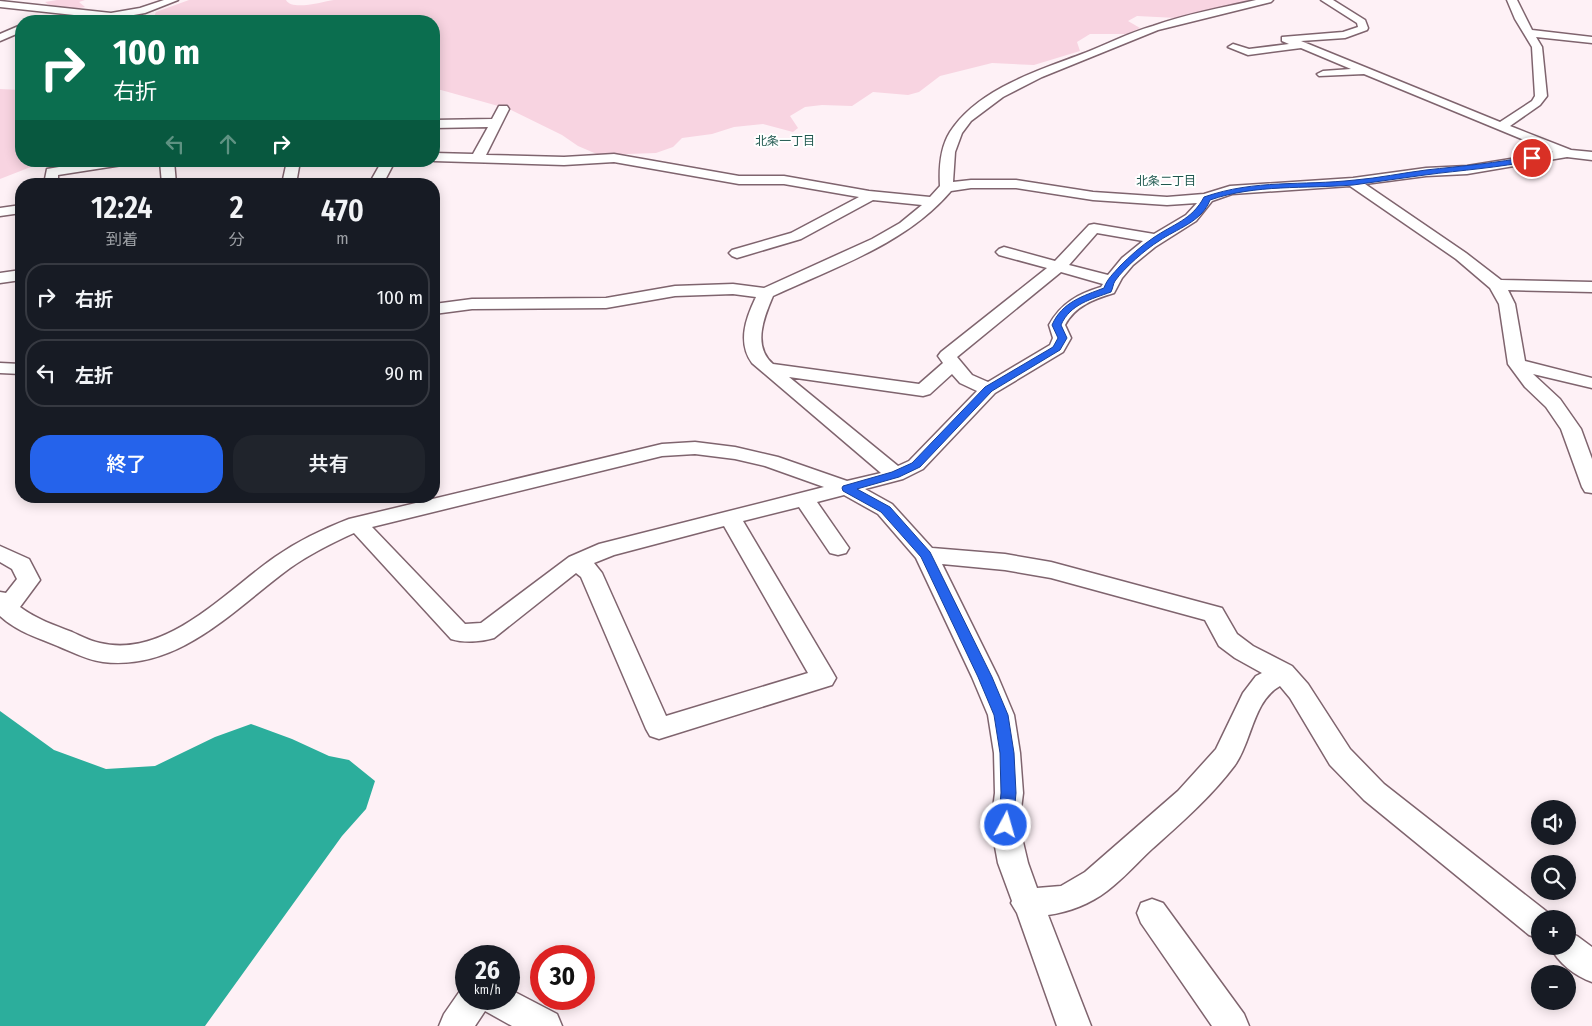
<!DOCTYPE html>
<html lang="ja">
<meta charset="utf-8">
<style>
:root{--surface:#171b24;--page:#20242c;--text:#f1f3f6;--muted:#9ea1a6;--line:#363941;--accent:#2563eb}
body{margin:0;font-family:"Fira Sans Condensed","Noto Sans JP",sans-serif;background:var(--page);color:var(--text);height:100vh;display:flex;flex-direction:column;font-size:19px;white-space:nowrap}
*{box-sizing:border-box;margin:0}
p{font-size:16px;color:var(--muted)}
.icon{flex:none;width:28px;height:28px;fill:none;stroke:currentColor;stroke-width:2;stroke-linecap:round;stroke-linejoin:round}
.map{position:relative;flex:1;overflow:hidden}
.drawer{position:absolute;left:15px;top:178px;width:425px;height:325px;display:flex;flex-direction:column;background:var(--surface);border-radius:20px;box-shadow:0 2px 12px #0003}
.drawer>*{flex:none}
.top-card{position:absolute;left:15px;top:15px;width:425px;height:152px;border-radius:20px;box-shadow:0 2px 12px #0003;background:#0b6e4f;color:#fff;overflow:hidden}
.tools{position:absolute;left:1531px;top:800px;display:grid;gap:10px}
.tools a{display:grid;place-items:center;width:45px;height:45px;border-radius:50%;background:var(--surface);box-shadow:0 2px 12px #0003;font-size:25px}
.speed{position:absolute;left:455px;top:945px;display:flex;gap:10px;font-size:25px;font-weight:700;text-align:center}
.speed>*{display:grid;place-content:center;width:65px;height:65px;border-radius:50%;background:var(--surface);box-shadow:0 2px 12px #0003;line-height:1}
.speed small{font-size:12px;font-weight:400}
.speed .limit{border:8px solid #d22;background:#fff;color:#111}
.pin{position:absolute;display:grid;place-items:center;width:42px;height:42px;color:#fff;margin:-21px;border:2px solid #fff;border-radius:50%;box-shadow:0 1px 5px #0007}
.me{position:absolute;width:55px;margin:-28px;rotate:6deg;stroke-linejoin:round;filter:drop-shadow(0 0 4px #0008)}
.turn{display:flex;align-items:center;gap:18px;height:105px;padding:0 15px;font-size:22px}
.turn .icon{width:65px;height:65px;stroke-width:2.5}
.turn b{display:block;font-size:35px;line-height:42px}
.lanes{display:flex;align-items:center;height:48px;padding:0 15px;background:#0003;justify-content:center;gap:25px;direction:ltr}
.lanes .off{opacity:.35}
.eta{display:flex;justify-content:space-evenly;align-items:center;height:85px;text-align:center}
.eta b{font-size:30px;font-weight:600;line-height:35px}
.button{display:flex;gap:10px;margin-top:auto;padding:10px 15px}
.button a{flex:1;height:58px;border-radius:20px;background:var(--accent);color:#fff;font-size:20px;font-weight:600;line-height:58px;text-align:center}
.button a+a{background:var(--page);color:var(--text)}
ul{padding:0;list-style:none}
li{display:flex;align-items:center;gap:15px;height:68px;margin:0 10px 8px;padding:0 5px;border:2px solid var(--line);border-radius:20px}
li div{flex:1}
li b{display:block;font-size:19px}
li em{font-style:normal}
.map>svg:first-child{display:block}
.green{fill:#f8d4e1}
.water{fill:#2cae9c}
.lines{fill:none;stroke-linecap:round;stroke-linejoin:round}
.street-casing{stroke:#7f646e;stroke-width:3}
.street{fill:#fff;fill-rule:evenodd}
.route{fill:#2563eb;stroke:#184099}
.labels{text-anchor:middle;stroke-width:4;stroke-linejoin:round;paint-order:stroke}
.far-neighbourhood-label{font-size:12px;fill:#1f574e;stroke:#fff}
</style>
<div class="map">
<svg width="1592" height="1026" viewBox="0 0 1592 1026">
<rect width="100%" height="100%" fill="#fef1f6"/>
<path class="green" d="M 57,0 L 85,0 L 79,2 L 85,7 C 73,10 55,10 45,2 Z
M 189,0 L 286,0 C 292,11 321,2 334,0 L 1255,0 L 1176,18 L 1137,16 L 1128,21 L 1140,28 L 1127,34 L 1090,34 L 1077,42 L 1080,51 L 1034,65 L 992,63 L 940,76 L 919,92 L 908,95 L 873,92 L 852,106 L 822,105 L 805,107 L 790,116 L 798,128 L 793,132 L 763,124 L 734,127 L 712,134 L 682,138 L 673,147 L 656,153 L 599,155 L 578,146 L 562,135 L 509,109 L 441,90 L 434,90 L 434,21 L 152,21 L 156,12 Z
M 0,89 L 21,90 L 21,161 L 46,161 L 0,179 Z"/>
<path class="water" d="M 0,711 L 54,750 L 106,769 L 155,766 L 215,737 L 251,724 L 292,739 L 329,756 L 349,760 L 375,781 L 366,809 L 342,836 L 205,1026 L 0,1026 Z"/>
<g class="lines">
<defs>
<path id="street" d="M 164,0 L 178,0 L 145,13 L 111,19 L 0,7 L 0,1 L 111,13 L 140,8 Z
M 1256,0 L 1273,0 L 1271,2 L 1158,30 L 1042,77 L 1003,97 L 971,121 L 962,133 L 955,152 L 953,182 L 971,180 L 1016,180 L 1093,192 L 1167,197 L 1204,194 L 1230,186 L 1353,178 L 1426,168 L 1467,166 L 1553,152 L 1364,74 L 1319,76 L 1317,74 L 1323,71 L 1351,69 L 1301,48 L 1248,55 L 1228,47 L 1233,44 L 1249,49 L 1289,44 L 1282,41 L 1282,37 L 1343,32 L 1358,27 L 1357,23 L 1321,0 L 1333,0 L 1365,20 L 1368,28 L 1367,30 L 1345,38 L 1301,41 L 1500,122 L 1532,101 L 1535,96 L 1532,47 L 1515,19 L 1507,0 L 1517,0 L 1532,30 L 1592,37 L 1592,43 L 1536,37 L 1542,47 L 1547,96 L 1540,105 L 1510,126 L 1571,150 L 1592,152 L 1592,160 L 1567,157 L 1467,174 L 1426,176 L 1365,184 L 1466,253 L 1501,280 L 1592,282 L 1592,292 L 1508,290 L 1515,304 L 1525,361 L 1592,378 L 1592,388 L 1533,374 L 1560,399 L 1581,429 L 1592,459 L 1592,493 L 1585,492 L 1582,487 L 1561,429 L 1546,407 L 1525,387 L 1508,364 L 1499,304 L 1490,288 L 1456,259 L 1350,186 L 1232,194 L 1212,201 L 1196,221 L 1155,247 L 1133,265 L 1122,278 L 1114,293 C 1094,299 1075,306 1065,325 L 1071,338 L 1063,352 L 995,393 L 923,469 L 903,479 L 865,489 L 892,504 L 932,548 L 1005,554 L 1051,562 L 1222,608 L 1237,634 L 1253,646 L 1292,666 L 1308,684 L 1350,749 L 1384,784 L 1551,915 L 1553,919 L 1540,919 L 1540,939 L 1529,935 L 1364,800 L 1330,765 L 1290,698 L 1280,686 C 1253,701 1252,741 1235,765 C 1211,797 1181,823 1152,849 C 1137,863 1123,879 1107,891 C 1090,904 1069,912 1048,915 L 1091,1026 L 1057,1026 L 1017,913 L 1011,903 L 1012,901 L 998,863 L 991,825 L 995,793 L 994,753 L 988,715 L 972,677 L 916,558 L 878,514 L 844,495 L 817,502 L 849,548 L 846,553 L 838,555 L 830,553 L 799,507 L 743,521 L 832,671 L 836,678 L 832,685 L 659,739 L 650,736 L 646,729 L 581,577 L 576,573 L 494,638 C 481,642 464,643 451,639 L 354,533 C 332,543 310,554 290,568 C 234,609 180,671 103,662 C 88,660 74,653 60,647 C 39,638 17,632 0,616 L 0,592 L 6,593 L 17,579 L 12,569 L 0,562 L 0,546 L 29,559 L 40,580 L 20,607 C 36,619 54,625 72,632 C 81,636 90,641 100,643 C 166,659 226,591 275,557 C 298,541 323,529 349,519 L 662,444 L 695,442 L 735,447 L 778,457 L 847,481 L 881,473 L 752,363 C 737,342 746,318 756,297 L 733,294 L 675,296 L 606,308 L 472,309 L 434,314 L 434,304 L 472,299 L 606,298 L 675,286 L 733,284 L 764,288 L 872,239 L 900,223 L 922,205 L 873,200 L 801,239 L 737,258 L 732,256 L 729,253 L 732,250 L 791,233 L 859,197 L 784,184 L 739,184 L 614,162 L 564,165 L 434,161 L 434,153 L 473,154 L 488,127 L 434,128 L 434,120 L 492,119 L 499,106 L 507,106 L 509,109 L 486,155 L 564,157 L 614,154 L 739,176 L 784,176 L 869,191 L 930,197 L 940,186 C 939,168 940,148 950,132 C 978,89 1037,71 1082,54 C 1106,45 1128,33 1153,26 C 1186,14 1221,8 1256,0 ZM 971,188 L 1016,188 L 1093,200 L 1167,205 L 1197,203 L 1186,215 L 1154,234 L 1094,224 L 1089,225 L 1055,261 L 1004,247 L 999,249 L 996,252 L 999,255 L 1047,268 L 941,352 L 938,356 L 943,363 L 919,384 L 773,364 C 752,346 764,317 773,296 C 835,267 906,244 951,191 ZM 1097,233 L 1143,241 L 1122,258 L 1108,275 L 1069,265 ZM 1061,272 L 1103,284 L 1101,287 C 1078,294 1061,303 1049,325 L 1053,338 L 1050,345 L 988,382 L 972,375 L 957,357 ZM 952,374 L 960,383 L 977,391 L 909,461 L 898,466 L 789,377 L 923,396 L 930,394 ZM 695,454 L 735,459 L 765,466 L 824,487 L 599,544 L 569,557 L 481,623 L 465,624 L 372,527 L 662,456 ZM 724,526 L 808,673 L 666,716 L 602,573 L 594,563 L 614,555 ZM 942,564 L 1005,570 L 1051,578 L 1205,620 L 1219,646 L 1235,658 L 1262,673 L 1256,676 L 1243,693 L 1216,749 L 1178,791 L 1085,872 L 1061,886 L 1037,888 L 1028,863 L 1019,825 L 1023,793 L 1020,753 L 1014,715 L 998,677 Z
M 21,25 L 21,32 L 0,41 L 0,34 Z
M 95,161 L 128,161 L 122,165 L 58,175 L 58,184 L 44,184 L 47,169 Z
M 160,161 L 174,161 L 176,184 L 162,184 Z
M 287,161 L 300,161 L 296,184 L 282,184 Z
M 382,161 L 395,161 L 383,184 L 369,184 Z
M 21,205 L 21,213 L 0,216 L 0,208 Z
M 21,270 L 21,280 L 0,283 L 0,273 Z
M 0,363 L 21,364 L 21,374 L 0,373 Z
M 1152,899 L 1163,903 L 1244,1014 L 1249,1026 L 1212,1026 L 1141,923 L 1137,913 L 1141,903 Z
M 1568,932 L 1577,936 L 1592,947 L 1592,982 C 1575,976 1558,963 1550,946 L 1568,946 Z
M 466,986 L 466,999 L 509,999 L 509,989 L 557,1014 L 562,1026 L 512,1026 L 485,1011 L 475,1026 L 439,1026 L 444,1014 L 462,988 Z"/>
</defs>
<use href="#street" class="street-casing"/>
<use href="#street" class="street"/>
</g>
<path class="route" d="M 1532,156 L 1535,157 L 1535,160 C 1498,168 1462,170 1425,175 C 1401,178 1377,182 1353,185 C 1305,189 1256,184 1210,200 C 1202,222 1176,229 1159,241 C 1146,249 1124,268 1115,281 C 1113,284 1113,288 1111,292 C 1092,299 1070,304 1061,325 L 1067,338 L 1060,350 L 992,391 L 920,467 L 899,477 L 857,489 L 890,507 L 930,552 L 992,677 L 1008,715 L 1014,753 L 1016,793 L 1013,825 L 1011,830 L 1006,832 L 1000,830 L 998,825 L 1001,793 L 1000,753 L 994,715 L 978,677 L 921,557 L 881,512 L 843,491 L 842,488 L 843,486 L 892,472 L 912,463 L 985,387 L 1053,347 L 1058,338 L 1052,325 C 1062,302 1083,296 1104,288 C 1107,279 1113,274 1120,266 C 1130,256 1141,246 1153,238 C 1173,224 1192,220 1204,197 C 1256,179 1301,186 1355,180 C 1379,178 1402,173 1426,170 C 1462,166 1497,163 1532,156 Z"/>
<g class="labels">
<g class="far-neighbourhood-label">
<text x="785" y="145">北条一丁目</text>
<text x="1166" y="185">北条二丁目</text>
</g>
</g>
</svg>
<div class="tools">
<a><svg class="icon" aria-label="sound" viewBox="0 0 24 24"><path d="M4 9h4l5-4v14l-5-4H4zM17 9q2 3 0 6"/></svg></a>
<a><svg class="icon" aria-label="search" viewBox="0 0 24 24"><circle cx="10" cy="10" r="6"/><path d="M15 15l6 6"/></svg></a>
<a>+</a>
<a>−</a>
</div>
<div class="speed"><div>26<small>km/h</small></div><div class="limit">30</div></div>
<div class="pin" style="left:1532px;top:158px;background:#d93025"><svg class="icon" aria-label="arrive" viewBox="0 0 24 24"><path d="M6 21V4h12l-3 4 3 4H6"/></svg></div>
<svg class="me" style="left:1006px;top:825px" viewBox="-20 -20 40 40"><circle r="17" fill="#2563eb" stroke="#fff" stroke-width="3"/><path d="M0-11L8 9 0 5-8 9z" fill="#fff"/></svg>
<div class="top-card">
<div class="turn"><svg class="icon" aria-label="right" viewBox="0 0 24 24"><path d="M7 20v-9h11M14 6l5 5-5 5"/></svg><div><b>100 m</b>右折</div></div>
<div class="lanes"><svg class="icon off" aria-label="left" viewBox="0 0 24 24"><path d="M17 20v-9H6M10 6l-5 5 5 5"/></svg><svg class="icon off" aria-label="ahead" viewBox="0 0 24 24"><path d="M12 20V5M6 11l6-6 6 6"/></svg><svg class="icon" aria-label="right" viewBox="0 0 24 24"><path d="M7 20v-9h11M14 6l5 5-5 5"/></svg></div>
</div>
<section class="drawer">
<div class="eta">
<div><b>12:24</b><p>到着</p></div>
<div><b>2</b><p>分</p></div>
<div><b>470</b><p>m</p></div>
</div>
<ul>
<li><svg class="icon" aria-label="right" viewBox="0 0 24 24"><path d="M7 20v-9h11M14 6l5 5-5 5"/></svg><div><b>右折</b></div><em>100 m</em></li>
<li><svg class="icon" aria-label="left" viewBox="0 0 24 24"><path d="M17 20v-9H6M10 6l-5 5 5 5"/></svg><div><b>左折</b></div><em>90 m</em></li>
</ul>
<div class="button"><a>終了</a><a>共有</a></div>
</section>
</div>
